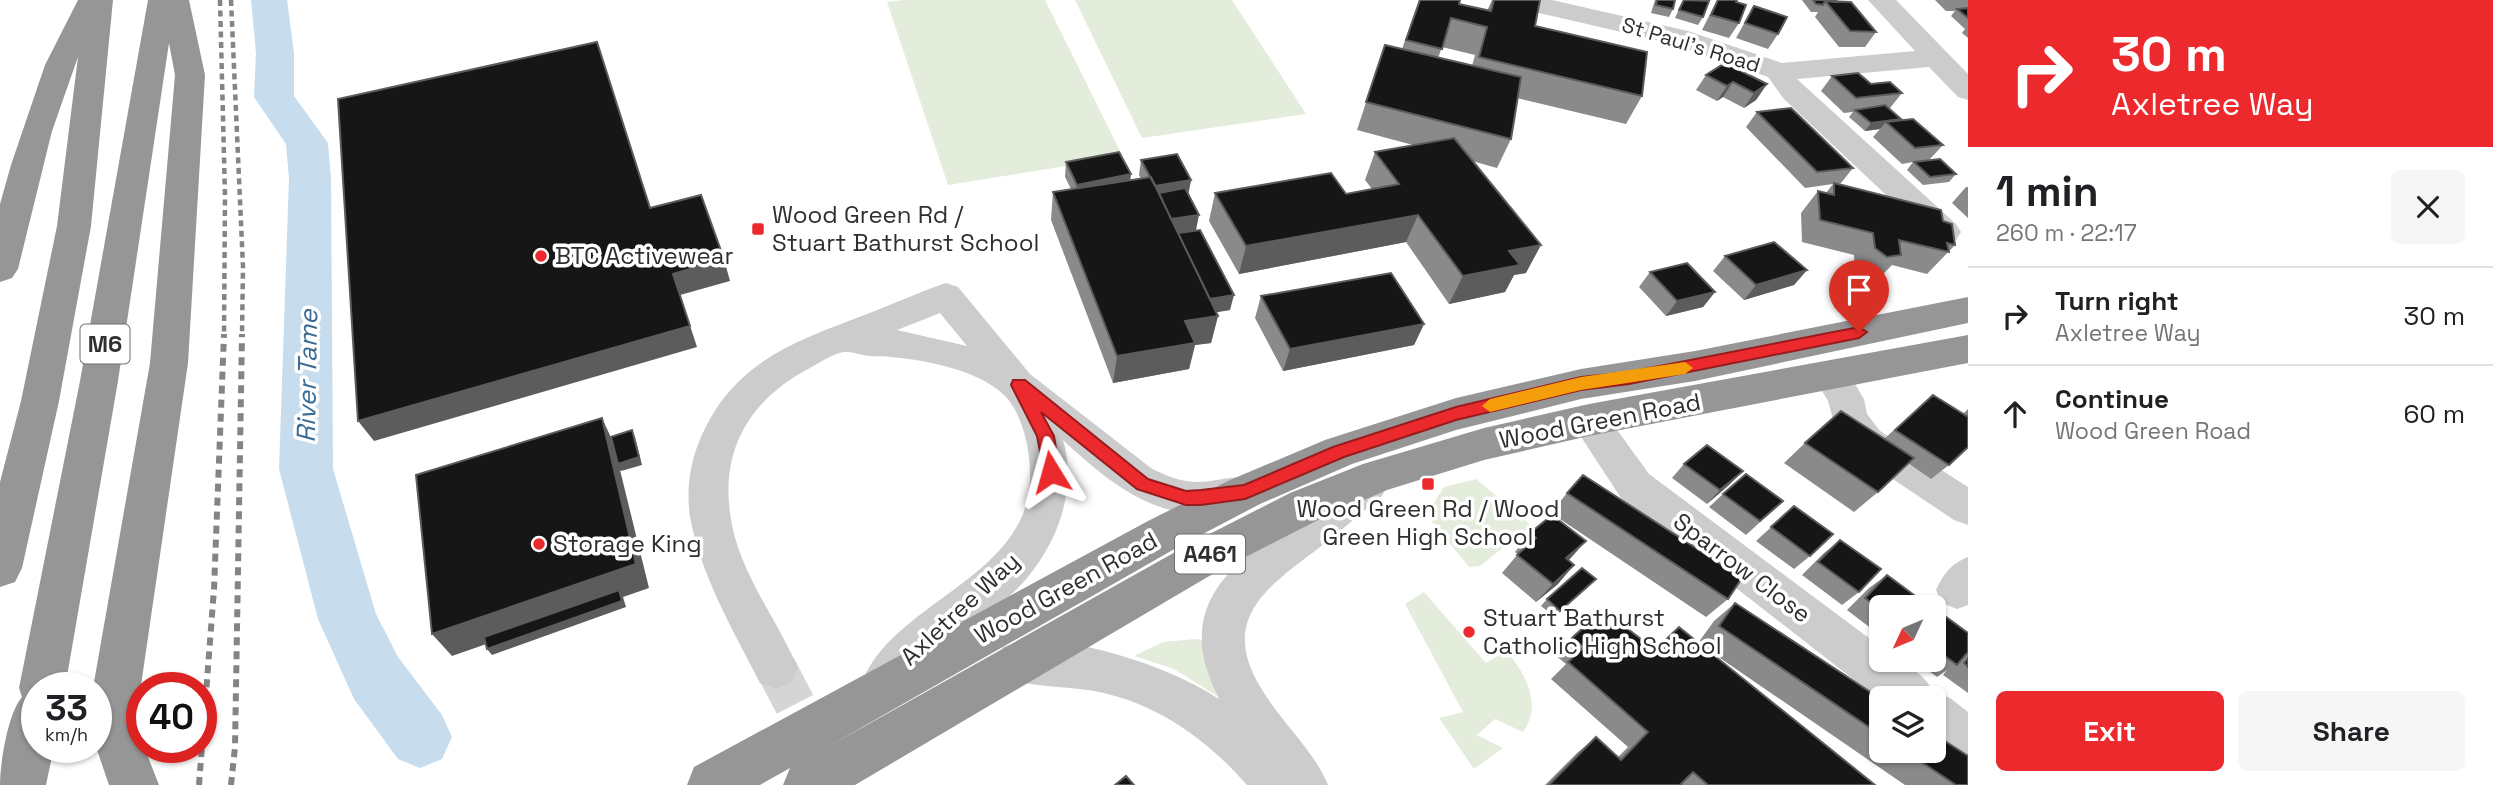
<!DOCTYPE html>
<meta charset="utf-8">
<style>
:root{--surface:#fff;--page:#f6f6f6;--text:#202124;--muted:#757577;--line:#e0e0e0;--accent:#ec2a2d}
body{margin:0;font-family:"Space Grotesk",sans-serif;background:var(--page);color:var(--text);height:100vh;display:flex;flex-direction:column;font-size:26px;white-space:nowrap}
*{box-sizing:border-box;margin:0}
p{font-size:23px;color:var(--muted)}
.icon{flex:none;width:38px;height:38px;fill:none;stroke:currentColor;stroke-width:2;stroke-linecap:round;stroke-linejoin:round}
.map{position:relative;flex:1;overflow:hidden}
.side{display:flex;flex-direction:column;background:var(--surface);width:525px}
.side>*{flex:none}
.guide{background:#ec2a2d;color:#fff;overflow:hidden}
.needle{width:46px;rotate:226deg}
.controls{position:absolute;left:1869px;top:595px;display:grid;gap:14px}
.controls a{display:grid;place-items:center;width:77px;height:77px;border-radius:10px;background:var(--surface);box-shadow:0 2px 5px #0004;font-size:35px}
.speed{position:absolute;left:21px;top:672px;display:flex;gap:14px;font-size:35px;font-weight:700;text-align:center}
.speed>*{display:grid;place-content:center;width:91px;height:91px;border-radius:50%;background:var(--surface);box-shadow:0 2px 5px #0004;line-height:1}
.speed small{font-size:18px;font-weight:400}
.speed .limit{border:10px solid #d22;background:#fff;color:#111}
.pin{position:absolute;display:grid;place-items:center;width:60px;height:60px;color:#fff;margin:-72px -30px;border-radius:50% 50% 50% 0;rotate:-45deg;box-shadow:0 0 7px #0007}
.pin .icon{rotate:45deg}
.me{position:absolute;width:77px;margin:-38px;rotate:352deg;stroke-linejoin:round;filter:drop-shadow(0 0 5px #0008)}
.turn{display:flex;align-items:center;gap:24px;height:147px;padding:0 28px;font-size:32px}
.turn .icon{width:91px;height:91px;stroke-width:2.5}
.turn b{display:block;font-size:49px;line-height:60px}
.round{display:grid;place-items:center;flex:none;width:74px;height:74px;border-radius:10px;background:var(--page)}
.headline{display:flex;align-items:center;justify-content:space-between;height:119px;padding:0 28px}
h1{font-size:42px;font-weight:700;line-height:52px}
.action{display:flex;gap:14px;margin-top:auto;padding:14px 28px}
.action a{flex:1;height:80px;border-radius:10px;background:var(--accent);color:#fff;font-size:28px;font-weight:700;line-height:80px;text-align:center}
.action a+a{background:var(--page);color:var(--text)}
ul{padding:0;list-style:none}
li{display:flex;align-items:center;gap:21px;height:98px;padding:0 28px;border-top:2px solid var(--line)}
li div{flex:1}
li b{display:block;font-size:26px}
li em{font-style:normal}
main{display:flex;flex:1;min-height:0}
.map>svg:first-child{display:block}
.green{fill:#e4ecdc}
.lines{fill:none;stroke-linecap:round;stroke-linejoin:round}
.river{fill:#c7dced;fill-rule:evenodd}
.minor-tunnel{stroke:#d5d5d5;stroke-width:41;stroke-dasharray:41 20;stroke-linecap:butt}
.minor{fill:#ccc;fill-rule:evenodd}
.highway{fill:#969696;fill-rule:evenodd}
.rail-far1{stroke:#848484;stroke-width:4.5;stroke-dasharray:6 4.5;stroke-linecap:butt}
.rail{stroke:#848484;stroke-width:6;stroke-dasharray:8 6;stroke-linecap:butt}
.wall{fill:#8a8a8a;fill-rule:evenodd}
.shaded-wall{fill:#5c5c5c}
.building{fill:#161616;stroke:#5c5c5c;stroke-width:2}
.route{fill:#ec2a2d;stroke:#991b1d;stroke-width:2}
.slow{fill:#f59e0b}
.poi-dot{fill:#ec2a2d;stroke:#fff;stroke-width:2.5}
.labels{text-anchor:middle;stroke-width:7;stroke-linejoin:round;paint-order:stroke}
.far-street-label{font-size:21px;fill:#2f2f2f;stroke:#fff}
.shield{fill:#fff;stroke:#6d6d6d;stroke-width:2}
.shield-label{font-size:23px;font-weight:bold;fill:#2f2f2f}
.poi-label{font-size:24px;fill:#2f2f2f;stroke:#fff;text-anchor:start}
.street-label{font-size:24px;fill:#2f2f2f;stroke:#fff}
.water-label{font-size:26px;font-style:italic;fill:#396b94;stroke:#fff}
</style>
<main>
<div class="map">
<svg width="1968" height="785" viewBox="0 0 1968 785">
<rect width="100%" height="100%" fill="#fff"/>
<path class="green" d="M 903,0 L 1045,0 L 1123,157 L 948,185 L 887,2 Z
M 1075,0 L 1232,0 L 1306,114 L 1142,138 Z
M 1476,479 L 1531,525 L 1480,566 L 1469,567 L 1424,512 L 1430,509 L 1444,487 Z
M 1424,592 L 1486,663 L 1506,651 C 1525,672 1543,705 1523,732 L 1495,719 L 1477,735 L 1503,748 L 1474,769 L 1439,718 L 1463,712 L 1405,604 Z
M 1196,639 L 1206,641 L 1217,696 L 1174,669 L 1134,656 L 1163,642 Z"/>
<g class="lines">
<path class="river" d="M 251,0 L 287,0 L 294,53 L 294,96 L 328,143 L 331,178 L 333,469 L 376,614 L 398,657 L 442,715 L 452,737 L 442,759 L 420,768 L 398,759 L 354,699 L 318,619 L 279,469 L 289,178 L 286,144 L 254,97 L 256,53 Z"/>
<path class="minor-tunnel" d="M 776,668 L 837,785"/>
<path class="minor" d="M 1505,0 L 1552,0 L 1688,31 L 1782,63 L 1915,51 L 1868,0 L 1896,0 L 1968,74 L 1968,100 L 1958,97 L 1929,67 L 1797,79 L 1956,224 L 1961,232 L 1956,240 L 1945,243 L 1934,240 L 1784,99 L 1768,77 L 1669,43 L 1509,6 Z
M 946,283 L 958,287 L 1030,374 L 1151,468 C 1166,476 1181,482 1199,482 C 1220,481 1238,473 1259,480 L 1265,492 L 1259,504 C 1175,533 1123,496 1063,440 C 1079,493 1054,552 1016,590 C 996,610 971,625 950,645 C 929,664 913,689 886,699 L 870,693 L 864,678 C 895,605 1017,578 1029,491 C 1033,463 1026,418 1005,396 C 977,367 908,356 870,356 C 862,356 851,351 844,352 C 834,353 819,363 810,368 C 752,398 721,447 730,513 C 737,570 776,617 798,668 L 792,683 L 776,689 L 760,683 C 733,630 701,576 690,517 C 686,489 690,461 702,435 C 735,361 796,341 867,314 C 893,304 919,292 946,283 ZM 940,313 L 967,346 L 897,330 Z
M 1831,362 L 1844,366 L 1864,399 L 1867,414 L 1880,431 L 1968,487 L 1968,525 L 1954,520 L 1854,453 L 1836,430 L 1828,401 L 1813,376 L 1818,366 Z
M 1589,405 L 1602,409 L 1649,474 L 1881,647 L 1881,660 C 1902,660 1925,673 1933,692 L 1950,698 L 1968,712 L 1968,763 L 1952,756 L 1934,742 L 1934,698 L 1881,698 L 1881,701 L 1621,498 L 1570,420 L 1576,409 Z
M 1368,468 L 1382,472 L 1388,484 L 1382,496 C 1361,513 1341,531 1320,547 C 1269,586 1218,618 1261,688 C 1281,722 1313,749 1328,785 L 1247,785 C 1205,737 1152,700 1088,690 C 1060,686 1030,687 1003,677 L 997,662 L 1003,647 C 1057,627 1173,667 1219,699 C 1209,678 1200,656 1202,632 C 1205,579 1257,548 1295,519 C 1315,504 1334,488 1354,472 Z
M 1968,557 L 1968,605 L 1957,609 L 1942,603 L 1936,590 C 1944,573 1951,564 1968,557 Z"/>
<path class="highway" d="M 78,0 L 113,0 L 91,226 L 59,401 L 22,568 L 15,582 L 0,587 L 0,482 L 21,401 L 57,226 L 78,57 L 52,131 L 18,269 L 12,278 L 0,282 L 0,204 L 11,165 L 45,65 Z
M 148,0 L 189,0 L 205,75 L 188,363 L 139,699 L 137,729 L 159,785 L 109,785 L 96,747 L 96,688 L 93,688 L 150,363 L 175,75 L 169,43 L 118,381 L 65,688 L 37,688 L 37,747 L 54,747 L 46,785 L 0,785 C 0,763 8,713 22,697 L 19,688 L 80,381 Z
M 1968,297 L 1968,323 L 1695,381 L 1581,399 L 1456,430 L 1352,464 L 1260,504 L 1178,547 L 824,749 L 1186,546 L 1290,493 L 1363,464 L 1484,428 L 1589,404 L 1968,335 L 1968,363 L 1589,436 L 1484,460 L 1387,490 L 1320,519 L 1216,572 L 855,785 L 783,785 L 790,768 L 760,785 L 687,785 L 694,767 L 1148,521 L 1230,480 L 1325,440 L 1456,398 L 1581,369 L 1695,351 Z"/>
<path class="rail-far1" d="M 220,0 L 225,196 L 224,336
M 231,0 L 243,267 L 242,336"/>
<path class="rail" d="M 199,785 L 214,589 L 224,334
M 231,785 L 235,747 L 242,334"/>
</g>
<path class="wall" d="M 1419,0 L 1459,4 L 1487,11 L 1492,0 L 1540,0 L 1535,26 L 1642,96 L 1626,124 L 1517,98 L 1511,139 L 1497,168 L 1472,161 L 1526,273 L 1514,275 L 1505,292 L 1449,304 L 1406,242 L 1239,274 L 1209,221 L 1215,193 L 1346,194 L 1372,189 L 1365,180 L 1375,152 L 1413,145 L 1357,130 L 1385,45 L 1402,49 ZM 1442,47 L 1475,55 L 1472,66 L 1438,58 Z
M 1655,0 L 1675,0 L 1673,9 L 1669,17 L 1651,13 Z
M 1683,0 L 1707,0 L 1703,17 L 1698,25 L 1675,18 Z
M 1717,0 L 1737,0 L 1736,2 L 1739,23 L 1729,38 L 1702,30 Z
M 1802,0 L 1836,0 L 1876,32 L 1865,47 L 1839,47 L 1815,17 L 1818,12 L 1811,12 Z
M 1935,0 L 1968,0 L 1968,38 L 1962,33 L 1965,29 L 1951,16 L 1955,11 L 1946,11 Z
M 1754,6 L 1778,34 L 1768,49 L 1736,38 Z
M 1706,75 L 1767,84 L 1756,100 L 1744,108 L 1723,97 L 1717,101 L 1696,90 Z
M 1832,76 L 1871,84 L 1902,93 L 1890,108 L 1888,108 L 1900,120 L 1943,145 L 1929,160 L 1956,174 L 1949,182 L 1923,185 L 1907,170 L 1913,162 L 1902,164 L 1873,137 L 1880,129 L 1865,131 L 1849,117 L 1853,112 L 1844,113 L 1821,91 Z
M 1757,112 L 1853,168 L 1841,183 L 1836,184 L 1943,221 L 1955,245 L 1927,274 L 1892,265 L 1880,277 L 1866,278 L 1855,270 L 1854,255 L 1802,242 L 1801,213 L 1818,191 L 1826,193 L 1833,184 L 1805,188 L 1746,127 Z
M 1141,160 L 1191,180 L 1188,194 L 1196,230 L 1230,310 L 1216,312 L 1218,316 L 1211,343 L 1195,345 L 1189,369 L 1113,383 L 1051,220 L 1053,192 L 1071,189 L 1065,177 L 1066,162 L 1131,180 L 1141,179 L 1139,175 Z
M 1966,187 L 1968,187 L 1968,218 L 1952,203 Z
M 1725,256 L 1807,270 L 1794,285 L 1744,300 L 1713,271 Z
M 1650,272 L 1715,292 L 1703,307 L 1666,316 L 1639,287 Z
M 1261,296 L 1424,324 L 1414,345 L 1283,371 L 1255,318 Z
M 1933,395 L 1963,414 L 1968,409 L 1968,447 L 1949,465 L 1931,479 L 1908,463 L 1878,492 L 1854,512 L 1784,463 L 1805,443 L 1884,439 Z
M 1684,464 L 1729,485 L 1707,504 L 1672,478 Z
M 1567,493 L 1728,599 L 1706,617 L 1551,513 Z
M 1723,494 L 1783,501 L 1746,535 L 1709,507 Z
M 1794,506 L 1810,556 L 1794,569 L 1756,541 Z
M 1530,533 L 1568,560 L 1558,584 L 1536,602 L 1502,573 L 1518,554 L 1515,552 Z
M 1840,540 L 1859,592 L 1842,605 L 1802,575 L 1824,553 Z
M 1887,575 L 1881,607 L 1881,636 L 1847,610 L 1869,588 Z
M 1596,579 L 1555,617 L 1541,606 L 1547,599 Z
M 1735,603 L 1881,699 L 1881,751 L 1934,751 L 1968,785 L 1905,785 L 1704,647 L 1875,785 L 1545,785 L 1577,753 L 1596,737 L 1618,757 L 1628,747 L 1551,679 L 1566,664 L 1555,655 L 1572,638 L 1599,619 L 1654,649 L 1679,627 L 1698,643 L 1714,621 Z
M 1934,608 L 1968,633 L 1968,693 L 1943,675 L 1947,670 L 1937,677 L 1914,660 L 1934,660 Z"/>
<path class="shaded-wall" d="M 1733,82 L 1723,97 L 1717,101 L 1727,86 Z
M 1767,84 L 1756,100 L 1744,108 L 1754,93 Z
M 1901,119 L 1894,127 L 1886,122 L 1880,129 L 1865,131 L 1871,123 Z
M 1131,174 L 1129,190 L 1076,200 L 1077,185 Z
M 1191,180 L 1188,196 L 1157,193 L 1154,186 Z
M 1199,215 L 1196,230 L 1167,235 L 1170,219 Z
M 1418,215 L 1406,242 L 1239,274 L 1246,246 Z
M 1541,245 L 1526,273 L 1514,275 L 1505,292 L 1449,304 L 1463,276 L 1509,251 Z
M 724,259 L 730,281 L 680,295 L 697,347 L 374,441 L 358,421 L 673,274 Z
M 1807,270 L 1794,285 L 1744,300 L 1756,285 Z
M 1715,292 L 1703,307 L 1666,316 L 1677,301 Z
M 1234,295 L 1230,310 L 1206,314 L 1210,299 Z
M 1218,316 L 1211,343 L 1195,345 L 1189,369 L 1113,383 L 1117,356 L 1185,321 Z
M 1424,324 L 1414,345 L 1283,371 L 1290,349 Z
M 602,418 L 614,444 L 632,430 L 635,437 L 642,465 L 621,471 L 620,470 L 649,588 L 623,597 L 626,607 L 492,655 L 487,649 L 621,597 L 452,656 L 432,634 Z
M 1743,471 L 1729,485 L 1707,504 L 1720,490 Z
M 1586,541 L 1569,560 L 1550,577 L 1566,558 Z
M 1574,565 L 1558,584 L 1536,602 L 1553,584 Z"/>
<path class="building" d="M 1420,0 L 1460,0 L 1459,4 L 1491,11 L 1494,0 L 1540,0 L 1535,26 L 1647,52 L 1642,96 L 1479,57 L 1487,27 L 1451,18 L 1442,49 L 1406,40 Z
M 1657,0 L 1675,0 L 1673,9 L 1656,5 Z
M 1684,0 L 1709,1 L 1703,17 L 1679,10 Z
M 1718,0 L 1737,0 L 1736,2 L 1746,5 L 1739,23 L 1711,15 Z
M 1813,0 L 1836,0 L 1837,2 L 1825,1 L 1823,5 L 1816,4 Z
M 1825,1 L 1851,2 L 1876,32 L 1850,31 Z
M 1754,6 L 1787,17 L 1778,34 L 1745,23 Z
M 1968,8 L 1968,18 L 1957,9 Z
M 597,42 L 650,208 L 701,195 L 724,259 L 673,274 L 690,326 L 358,421 L 338,99 Z
M 1385,45 L 1521,77 L 1511,139 L 1366,102 Z
M 1725,63 L 1767,84 L 1754,93 L 1733,82 L 1727,86 L 1706,75 Z
M 1858,73 L 1871,84 L 1890,82 L 1902,93 L 1856,98 L 1832,76 Z
M 1885,105 L 1901,119 L 1871,123 L 1855,110 Z
M 1791,108 L 1853,168 L 1817,172 L 1757,112 Z
M 1913,119 L 1943,145 L 1915,148 L 1886,122 Z
M 1454,138 L 1541,245 L 1509,251 L 1520,265 L 1463,276 L 1418,215 L 1246,246 L 1215,193 L 1331,173 L 1346,194 L 1399,184 L 1375,152 Z
M 1119,152 L 1131,174 L 1077,185 L 1066,162 Z
M 1177,154 L 1191,180 L 1155,186 L 1141,160 Z
M 1940,159 L 1956,174 L 1930,177 L 1914,162 Z
M 1151,177 L 1218,316 L 1185,321 L 1195,343 L 1117,356 L 1053,192 Z
M 1834,183 L 1941,210 L 1943,221 L 1952,224 L 1955,245 L 1947,243 L 1949,252 L 1899,240 L 1901,255 L 1887,257 L 1875,248 L 1873,233 L 1820,220 L 1818,191 L 1834,195 Z
M 1185,188 L 1199,215 L 1171,219 L 1159,193 Z
M 1200,230 L 1234,295 L 1210,299 L 1178,233 Z
M 1774,242 L 1807,270 L 1756,285 L 1725,256 Z
M 1687,263 L 1715,292 L 1677,301 L 1650,272 Z
M 1391,273 L 1424,324 L 1290,349 L 1261,296 Z
M 1933,395 L 1968,417 L 1968,447 L 1949,465 L 1895,430 Z
M 1841,411 L 1914,458 L 1878,492 L 1805,443 Z
M 602,418 L 636,564 L 432,634 L 416,475 Z
M 632,430 L 639,457 L 618,464 L 611,437 Z
M 1707,445 L 1743,471 L 1720,490 L 1684,464 Z
M 1746,474 L 1783,501 L 1760,521 L 1723,494 Z
M 1583,475 L 1742,578 L 1728,599 L 1567,493 Z
M 1794,506 L 1833,534 L 1810,556 L 1771,527 Z
M 1552,515 L 1586,541 L 1566,558 L 1574,565 L 1553,584 L 1517,555 L 1536,538 L 1530,533 Z
M 1840,540 L 1881,569 L 1859,592 L 1818,562 Z
M 1582,568 L 1596,579 L 1560,611 L 1547,599 Z
M 1887,575 L 1929,606 L 1928,607 L 1881,607 L 1881,610 L 1865,598 Z
M 619,590 L 622,601 L 487,649 L 484,637 Z
M 1735,603 L 1881,699 L 1881,735 L 1719,626 Z
M 1934,608 L 1968,633 L 1968,652 L 1957,665 L 1934,648 Z
M 1606,612 L 1655,650 L 1679,627 L 1875,785 L 1708,785 L 1693,772 L 1680,785 L 1549,785 L 1596,737 L 1621,760 L 1648,732 L 1568,662 L 1584,647 L 1572,638 L 1596,616 L 1599,619 Z
M 1968,658 L 1968,667 L 1964,663 Z
M 1934,734 L 1968,756 L 1968,785 L 1956,785 L 1905,751 L 1934,751 Z
M 1126,776 L 1134,785 L 1115,785 Z"/>
<path class="route" d="M 1859,327 L 1867,332 L 1859,338 L 1629,384 L 1581,390 L 1456,420 L 1344,457 L 1245,499 L 1201,505 L 1186,505 L 1137,489 L 1041,412 L 1054,436 L 1060,472 L 1057,477 L 1045,477 L 1037,436 L 1011,385 L 1013,380 L 1025,380 L 1148,479 L 1186,491 L 1201,490 L 1244,485 L 1333,447 L 1456,407 L 1581,377 L 1629,372 Z"/>
<path class="slow" d="M 1685,362 L 1693,368 L 1685,374 L 1581,390 L 1490,412 L 1482,406 L 1490,399 L 1581,377 Z"/>
<g class="poi-dot">
<rect x="751" y="222" width="14" height="14" rx="3.5"/>
<circle cx="541" cy="256" r="7"/>
<rect x="1421" y="477" width="14" height="14" rx="3.5"/>
<circle cx="539" cy="544" r="7"/>
<circle cx="1469" cy="632" r="7"/>
</g>
<g class="labels">
<g class="far-street-label">
<text transform="translate(1691 45) rotate(17)" y="7">St Paul's Road</text>
</g>
<g class="shield">
<rect x="80.5" y="324.5" width="49" height="39" rx="5"/>
<rect x="1175" y="534.5" width="70" height="39" rx="5"/>
</g>
<g class="shield-label">
<text x="105" y="352">M6</text>
<text x="1210" y="562">A461</text>
</g>
<g class="poi-label">
<text x="772" y="223">Wood Green Rd /<tspan x="772" dy="28">Stuart Bathurst School</tspan></text>
<text x="555" y="264">BTC Activewear</text>
<text x="1428" y="517" text-anchor="middle">Wood Green Rd / Wood<tspan x="1428" dy="28">Green High School</tspan></text>
<text x="553" y="552">Storage King</text>
<text x="1483" y="626">Stuart Bathurst<tspan x="1483" dy="28">Catholic High School</tspan></text>
</g>
<g class="street-label">
<text transform="translate(1600 421) rotate(-11)" y="8">Wood Green Road</text>
<text transform="translate(1742 568) rotate(37)" y="8">Sparrow Close</text>
<text transform="translate(1066 588) rotate(-29)" y="8">Wood Green Road</text>
<text transform="translate(960 609) rotate(-43)" y="8">Axletree Way</text>
</g>
<g class="water-label">
<text transform="translate(307 376) rotate(-89)" y="9">River Tame</text>
</g>
</g>
</svg>
<div class="controls">
<a><svg class="needle" viewBox="-14 -14 28 28"><path d="M0-13l5 13h-10z" fill="#e53935"/><path d="M0 13l5-13h-10z" fill="#757577"/></svg></a>
<a><svg class="icon" aria-label="layers" viewBox="0 0 24 24"><path d="M12 4l9 5-9 5-9-5zM3 14l9 5 9-5"/></svg></a>
</div>
<div class="speed"><div>33<small>km/h</small></div><div class="limit">40</div></div>
<div class="pin" style="left:1859px;top:332px;background:#d93025"><svg class="icon" aria-label="arrive" viewBox="0 0 24 24"><path d="M6 21V4h12l-3 4 3 4H6"/></svg></div>
<svg class="me" style="left:1051px;top:472px" viewBox="-20 -20 40 40"><path d="M0-17L14 15 0 8-14 15z" fill="#ec2a2d" stroke="#fff" stroke-width="4"/></svg>
</div>
<section class="side">
<div class="guide">
<div class="turn"><svg class="icon" aria-label="right" viewBox="0 0 24 24"><path d="M7 20v-9h11M14 6l5 5-5 5"/></svg><div><b>30 m</b>Axletree Way</div></div>
</div>
<div class="headline"><div><h1>1 min</h1><p>260 m · 22:17</p></div><a class="round"><svg class="icon" aria-label="close" viewBox="0 0 24 24"><path d="M6 6l12 12M18 6L6 18"/></svg></a></div>
<ul>
<li><svg class="icon" aria-label="right" viewBox="0 0 24 24"><path d="M7 20v-9h11M14 6l5 5-5 5"/></svg><div><b>Turn right</b><p>Axletree Way</p></div><em>30 m</em></li>
<li><svg class="icon" aria-label="ahead" viewBox="0 0 24 24"><path d="M12 20V5M6 11l6-6 6 6"/></svg><div><b>Continue</b><p>Wood Green Road</p></div><em>60 m</em></li>
</ul>
<div class="action"><a>Exit</a><a>Share</a></div>
</section>
</main>
